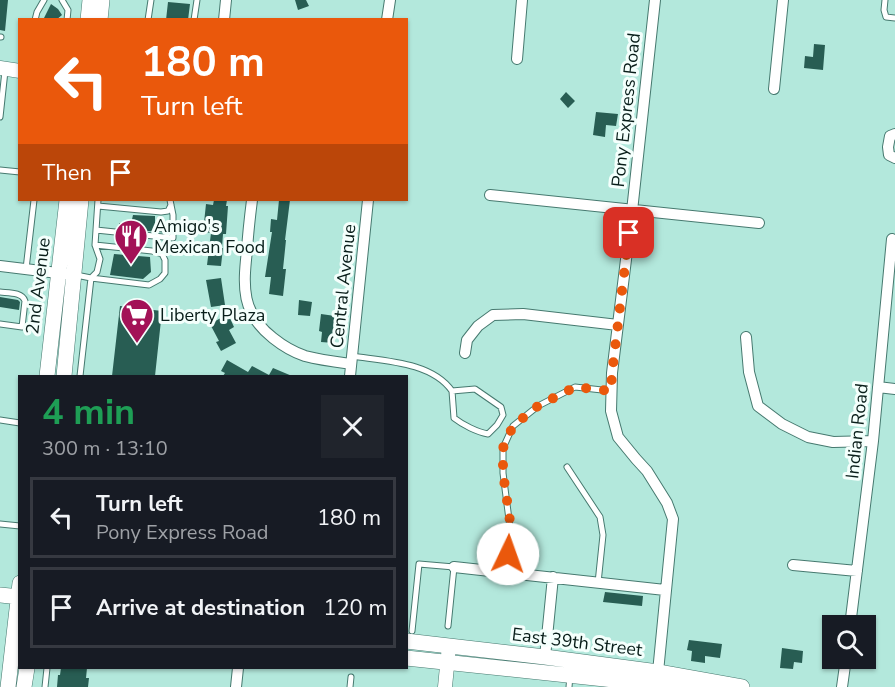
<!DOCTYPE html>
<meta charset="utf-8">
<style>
:root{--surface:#171b24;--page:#20242c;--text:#f1f3f6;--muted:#9ea1a6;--line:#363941}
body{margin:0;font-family:"Nunito Sans",sans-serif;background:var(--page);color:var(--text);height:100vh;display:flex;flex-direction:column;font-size:22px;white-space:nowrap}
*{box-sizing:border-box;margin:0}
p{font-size:20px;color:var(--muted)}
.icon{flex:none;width:33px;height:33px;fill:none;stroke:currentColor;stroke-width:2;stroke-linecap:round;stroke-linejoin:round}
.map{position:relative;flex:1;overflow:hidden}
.side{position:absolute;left:18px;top:375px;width:390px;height:294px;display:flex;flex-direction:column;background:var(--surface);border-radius:0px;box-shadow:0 2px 4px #0004}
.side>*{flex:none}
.guide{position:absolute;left:18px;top:18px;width:390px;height:183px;border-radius:0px;box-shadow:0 2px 4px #0004;background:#ea580c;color:#fff;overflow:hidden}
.fabs{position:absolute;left:822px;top:615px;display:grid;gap:12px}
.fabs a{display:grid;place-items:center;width:54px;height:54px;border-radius:0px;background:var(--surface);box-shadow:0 2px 4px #0004;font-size:30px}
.pin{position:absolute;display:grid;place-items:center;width:51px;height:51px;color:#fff;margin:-26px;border-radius:12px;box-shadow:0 3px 9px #0006}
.me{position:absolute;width:66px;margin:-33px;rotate:3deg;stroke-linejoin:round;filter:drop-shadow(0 0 4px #0008)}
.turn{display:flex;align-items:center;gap:21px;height:126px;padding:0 24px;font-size:27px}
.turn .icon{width:78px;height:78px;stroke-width:2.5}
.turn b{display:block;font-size:42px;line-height:51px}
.then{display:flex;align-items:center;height:57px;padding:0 24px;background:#0003;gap:12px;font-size:22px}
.round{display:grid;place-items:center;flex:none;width:63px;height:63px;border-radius:0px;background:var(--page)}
.head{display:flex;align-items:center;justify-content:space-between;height:102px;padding:0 24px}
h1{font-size:36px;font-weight:700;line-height:45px;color:#1e9e55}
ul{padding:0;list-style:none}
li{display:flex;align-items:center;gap:18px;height:81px;margin:0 12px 9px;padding:0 12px;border:3px solid var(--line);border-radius:0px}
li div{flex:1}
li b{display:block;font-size:22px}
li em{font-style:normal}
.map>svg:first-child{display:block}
.building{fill:#285d53}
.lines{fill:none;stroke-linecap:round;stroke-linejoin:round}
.service-casing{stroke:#46796f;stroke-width:7}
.minor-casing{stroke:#46796f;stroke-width:12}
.tertiary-casing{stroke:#46796f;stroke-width:15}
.secondary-casing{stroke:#46796f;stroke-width:16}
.service{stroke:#fff;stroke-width:5}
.minor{stroke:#fff;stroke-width:10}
.tertiary{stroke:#fff;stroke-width:14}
.secondary{stroke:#fff;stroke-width:15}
.route{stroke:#ea580c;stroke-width:10;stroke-dasharray:0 18}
.labels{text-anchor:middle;stroke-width:6;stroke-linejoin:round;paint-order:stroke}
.street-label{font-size:18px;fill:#091e1a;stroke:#f4fffc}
.poi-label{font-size:18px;fill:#091e1a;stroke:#f4fffc;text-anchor:start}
</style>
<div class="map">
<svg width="895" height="687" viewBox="0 0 895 687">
<rect width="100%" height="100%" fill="#b3e8dc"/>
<path class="building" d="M 0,0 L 8,0 L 5,31 L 0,30 Z
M 295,0 L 306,0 L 309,6 L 298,10 Z
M 168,2 L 190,4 L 188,20 L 166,20 Z
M 51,4 L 58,9 L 62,15 L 56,20 L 43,20 Z
M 814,44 L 825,45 L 823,70 L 804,68 L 805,56 L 813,57 Z
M 566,92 L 575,101 L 568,108 L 560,99 Z
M 596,112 L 618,114 L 616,126 L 606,125 L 605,137 L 593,135 Z
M 214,200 L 227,200 L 226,206 L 228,206 L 226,234 L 223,234 L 222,248 L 223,248 L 221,266 L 207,265 L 211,233 L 203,232 L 206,204 L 213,205 Z
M 279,200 L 290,200 L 285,240 L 286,240 L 283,269 L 286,269 L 283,296 L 269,294 L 271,277 L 265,277 L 272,232 L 270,232 L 271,219 L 277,220 Z
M 133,215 L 155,216 L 155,229 L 168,231 L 168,233 L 119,228 L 119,223 L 131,224 Z
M 114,254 L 150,257 L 151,272 L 143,279 L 110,275 Z
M 221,278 L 225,305 L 211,307 L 206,280 Z
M 0,297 L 18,300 L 20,302 L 19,310 L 0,307 Z
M 299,300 L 312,302 L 310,316 L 298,315 Z
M 120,306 L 162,311 L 155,376 L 112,376 Z
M 228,314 L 234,327 L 229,330 L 236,343 L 221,351 L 216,342 L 219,341 L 210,324 Z
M 321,314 L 335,316 L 333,332 L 335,332 L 334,343 L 321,342 L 322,332 L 319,331 Z
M 227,360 L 248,372 L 252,366 L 269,375 L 273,368 L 292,376 L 223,376 L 225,373 L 221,371 Z
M 605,592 L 643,596 L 642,606 L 603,602 Z
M 689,640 L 722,644 L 720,658 L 705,656 L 705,663 L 691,661 L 692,651 L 687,650 Z
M 782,648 L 803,651 L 802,663 L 794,662 L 793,669 L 780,668 Z
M 61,668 L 87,668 L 86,678 L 89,678 L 88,687 L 57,687 L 58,675 L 60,675 Z"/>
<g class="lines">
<defs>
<path id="service" d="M 62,0 L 68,10 L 67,20
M 885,0 L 884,10 L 886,17 L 895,18
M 35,20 L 37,12 L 44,0
M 148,20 L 151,0
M 194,20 L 197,0
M 0,37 L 1,37
M 0,117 L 5,71
M 0,170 L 20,172
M 98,206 L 161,212 L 168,211 L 171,205
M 96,230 L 173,238 L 173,215 L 170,200
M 26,269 L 34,200
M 76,275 L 91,278 L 97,272 L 100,259 L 95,245 L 98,200
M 0,292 C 9,293 22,292 25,301 L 22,327 L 0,324
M 352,356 C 385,361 432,362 452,391
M 80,376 L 91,278 L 149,285 L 160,279 L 165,273 L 165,260 L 162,254 L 152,251 L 95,245
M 475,389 L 501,407 L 503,415 L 497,425 L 488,434 C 477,432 463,425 454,418 L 452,391 Z
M 0,420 L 20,423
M 567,467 L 600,517 L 603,535 L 598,583
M 0,524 L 20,526
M 505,572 L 511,535 L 503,473 L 503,448 L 513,426 L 538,406 L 575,387 L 611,391
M 412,631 L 419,564 L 454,567 L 448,626
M 45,687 L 47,668
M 350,687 L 351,677
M 569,687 L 570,676"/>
<path id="minor" d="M 655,0 L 632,211 L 612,373 L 611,411 L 618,437 L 636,459 L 647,471 L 667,503 L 673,519 L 658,672
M 224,20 L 226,0
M 387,20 L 390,0
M 517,59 L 522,0
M 774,89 L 783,0
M 895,134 L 890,136 L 888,147 L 889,155 L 895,158
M 490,195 L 759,223
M 252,200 C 250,216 248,233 247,250 C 243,287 241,313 273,338 C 283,346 293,352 305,356 C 320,360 336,362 351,364
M 0,266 L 66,274
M 746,337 L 749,372 L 758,406 L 782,424 L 808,437 L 833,442 L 873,441
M 465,353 L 467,340 L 478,326 L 493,315 L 523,314 L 618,325
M 350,376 L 368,200
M 878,387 L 895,389
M 793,565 L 857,571
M 454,567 L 665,590
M 850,626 L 873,441 L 892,239
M 545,657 L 553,577
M 236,687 L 238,668
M 842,687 L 846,658"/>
<path id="tertiary" d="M 0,68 L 20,71
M 445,687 L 449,646"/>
<path id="secondary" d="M 88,20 L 90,0
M 100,20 L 102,0
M 47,376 L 67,200
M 64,376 L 81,200
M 0,595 L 20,597
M 406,641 L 545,657 L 658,672 L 742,687
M 406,658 L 661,685 L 693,687
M 8,687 L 20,583
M 24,687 L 27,668"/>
</defs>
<use href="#service" class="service-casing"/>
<use href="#minor" class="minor-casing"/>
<use href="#tertiary" class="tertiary-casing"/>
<use href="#secondary" class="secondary-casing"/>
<use href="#service" class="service"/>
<use href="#minor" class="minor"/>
<use href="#tertiary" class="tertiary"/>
<use href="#secondary" class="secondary"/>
</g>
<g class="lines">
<path class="route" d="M 508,554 L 512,535 L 503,473 L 503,448 L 513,426 L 538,406 L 575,387 L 611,391 L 612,373 L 629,233"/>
</g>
<defs>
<symbol id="restaurant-pin" viewBox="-11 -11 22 30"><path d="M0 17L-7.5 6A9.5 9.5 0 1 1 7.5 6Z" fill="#a31257" stroke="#f4fffc"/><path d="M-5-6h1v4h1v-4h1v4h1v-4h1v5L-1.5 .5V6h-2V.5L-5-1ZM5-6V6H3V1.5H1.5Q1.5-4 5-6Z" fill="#fff"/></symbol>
<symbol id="supermarket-pin" viewBox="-11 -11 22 30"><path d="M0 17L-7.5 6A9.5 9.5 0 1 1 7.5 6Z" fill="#a31257" stroke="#f4fffc"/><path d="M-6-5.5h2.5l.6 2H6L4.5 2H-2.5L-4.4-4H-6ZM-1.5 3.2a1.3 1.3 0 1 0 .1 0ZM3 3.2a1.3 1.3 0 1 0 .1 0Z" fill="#fff"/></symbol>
</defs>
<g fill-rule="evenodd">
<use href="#restaurant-pin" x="112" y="217" width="38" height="52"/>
<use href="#supermarket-pin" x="118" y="296" width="38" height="52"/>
</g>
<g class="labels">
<g class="street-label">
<text transform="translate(626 110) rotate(-84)" y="6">Pony Express Road</text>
<text transform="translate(38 286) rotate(-83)" y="6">2nd Avenue</text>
<text transform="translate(343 286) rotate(-84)" y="6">Central Avenue</text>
<text transform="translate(857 431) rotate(-84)" y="6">Indian Road</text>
<text transform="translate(577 642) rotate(7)" y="6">East 39th Street</text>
</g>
<g class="poi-label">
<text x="154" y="232">Amigo's<tspan x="154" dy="21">Mexican Food</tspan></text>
<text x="160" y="321">Liberty Plaza</text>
</g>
</g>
</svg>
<div class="fabs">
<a><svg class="icon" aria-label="search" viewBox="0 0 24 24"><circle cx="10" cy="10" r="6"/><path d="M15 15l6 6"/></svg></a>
</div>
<div class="pin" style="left:629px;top:233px;background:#d93025"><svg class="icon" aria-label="arrive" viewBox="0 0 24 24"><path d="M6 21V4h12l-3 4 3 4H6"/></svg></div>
<svg class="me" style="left:508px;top:554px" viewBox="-20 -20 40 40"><circle r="19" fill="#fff"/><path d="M0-13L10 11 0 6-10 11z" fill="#ea580c"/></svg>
<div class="guide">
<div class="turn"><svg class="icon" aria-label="left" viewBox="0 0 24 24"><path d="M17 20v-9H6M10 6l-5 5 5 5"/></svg><div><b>180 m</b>Turn left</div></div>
<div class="then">Then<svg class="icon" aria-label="arrive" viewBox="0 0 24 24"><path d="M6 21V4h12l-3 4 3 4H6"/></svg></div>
</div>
<section class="side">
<div class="head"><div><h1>4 min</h1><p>300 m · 13:10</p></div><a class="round"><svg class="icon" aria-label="close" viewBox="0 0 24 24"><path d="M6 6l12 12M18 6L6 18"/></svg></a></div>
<ul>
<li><svg class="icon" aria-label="left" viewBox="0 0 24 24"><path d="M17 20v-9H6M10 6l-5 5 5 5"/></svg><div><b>Turn left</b><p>Pony Express Road</p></div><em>180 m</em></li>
<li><svg class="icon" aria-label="arrive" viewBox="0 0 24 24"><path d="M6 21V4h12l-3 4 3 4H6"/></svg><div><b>Arrive at destination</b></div><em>120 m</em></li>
</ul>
</section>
</div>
